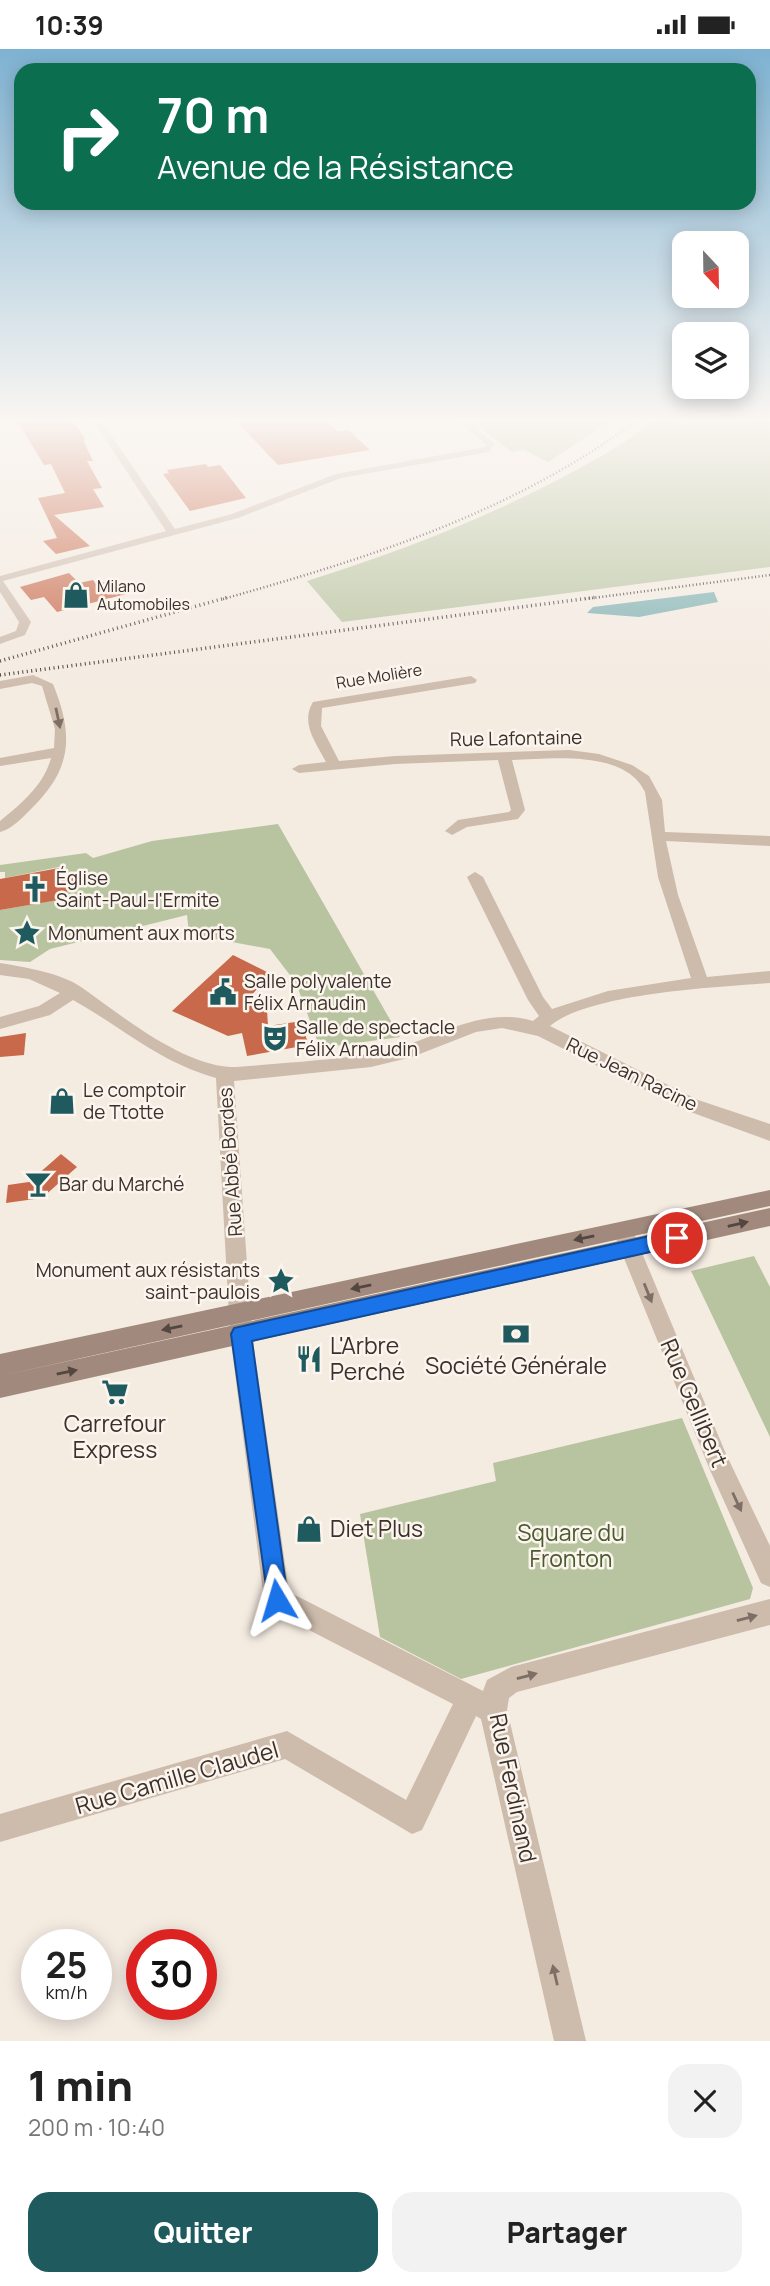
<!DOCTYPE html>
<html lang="fr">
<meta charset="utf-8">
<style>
:root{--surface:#fff;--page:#f2f2f2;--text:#222;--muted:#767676;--accent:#1f5a5e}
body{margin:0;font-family:Manrope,sans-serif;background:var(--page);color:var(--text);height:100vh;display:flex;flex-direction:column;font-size:26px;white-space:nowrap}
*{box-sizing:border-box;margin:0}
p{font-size:23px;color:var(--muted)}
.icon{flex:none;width:38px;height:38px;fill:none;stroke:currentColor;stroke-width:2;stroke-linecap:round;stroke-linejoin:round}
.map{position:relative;height:1992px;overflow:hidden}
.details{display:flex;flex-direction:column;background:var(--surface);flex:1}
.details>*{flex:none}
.banner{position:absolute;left:14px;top:14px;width:742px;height:147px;border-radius:21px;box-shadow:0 4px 18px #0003;background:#0b6e4f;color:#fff;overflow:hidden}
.needle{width:46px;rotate:158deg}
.controls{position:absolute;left:672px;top:182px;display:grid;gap:14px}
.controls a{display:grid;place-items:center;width:77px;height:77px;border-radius:14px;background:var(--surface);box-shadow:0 4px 18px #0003;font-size:35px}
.speed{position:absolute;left:21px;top:1880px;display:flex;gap:14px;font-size:35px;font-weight:700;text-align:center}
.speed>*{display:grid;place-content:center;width:91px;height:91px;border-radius:50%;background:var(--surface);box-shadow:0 4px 18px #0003;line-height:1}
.speed small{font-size:18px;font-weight:400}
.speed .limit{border:10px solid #d22;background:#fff;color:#111}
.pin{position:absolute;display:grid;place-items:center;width:60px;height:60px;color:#fff;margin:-30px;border:4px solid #fff;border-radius:50%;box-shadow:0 2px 7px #0007}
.me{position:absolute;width:77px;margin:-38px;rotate:353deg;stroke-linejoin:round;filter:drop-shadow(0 0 5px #0008)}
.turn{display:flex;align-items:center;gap:24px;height:147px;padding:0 28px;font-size:32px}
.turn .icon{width:91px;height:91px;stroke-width:2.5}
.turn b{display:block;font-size:49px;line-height:60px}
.round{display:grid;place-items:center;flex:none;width:74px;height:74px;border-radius:21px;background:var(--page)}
.summary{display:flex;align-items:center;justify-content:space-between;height:119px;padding:0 28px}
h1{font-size:42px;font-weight:800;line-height:52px}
.button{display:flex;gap:14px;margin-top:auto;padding:14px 28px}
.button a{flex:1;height:80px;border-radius:21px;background:var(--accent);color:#fff;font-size:28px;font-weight:800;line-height:80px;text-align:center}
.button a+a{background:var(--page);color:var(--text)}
.status{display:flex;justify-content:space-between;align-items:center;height:49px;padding:0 35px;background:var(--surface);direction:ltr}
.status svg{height:19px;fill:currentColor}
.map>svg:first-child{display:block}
.green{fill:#b8c4a0}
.water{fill:#7fb0b2}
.building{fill:#c8694b}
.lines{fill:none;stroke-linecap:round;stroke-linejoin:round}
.street{fill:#cdbbac;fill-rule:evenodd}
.secondary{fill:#a18a7d;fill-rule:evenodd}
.rail-far1{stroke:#3b302b;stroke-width:2.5;stroke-dasharray:1 2.5;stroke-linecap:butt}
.rail{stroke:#3b302b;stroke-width:3.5;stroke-dasharray:1 3.5;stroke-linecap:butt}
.oneway{fill:#7d6f65}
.oneway2{fill:#544640}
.route{fill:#1a73e8;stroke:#114b97;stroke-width:2}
.labels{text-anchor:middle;stroke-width:5;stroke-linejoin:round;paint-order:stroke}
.far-poi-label{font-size:16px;fill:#3b302b;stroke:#fbf5ee;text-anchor:start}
.far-street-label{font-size:16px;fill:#3b302b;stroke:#fbf5ee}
.street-label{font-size:19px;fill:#3b302b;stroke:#fbf5ee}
.poi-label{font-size:19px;fill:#3b302b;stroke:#fbf5ee;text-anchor:start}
.near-poi-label{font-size:23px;fill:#3b302b;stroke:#fbf5ee;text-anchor:start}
.near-street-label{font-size:23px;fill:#3b302b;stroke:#fbf5ee}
.near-park-label{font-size:23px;fill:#4a5a2e;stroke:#fbf5ee}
</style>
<div class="status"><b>10:39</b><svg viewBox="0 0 49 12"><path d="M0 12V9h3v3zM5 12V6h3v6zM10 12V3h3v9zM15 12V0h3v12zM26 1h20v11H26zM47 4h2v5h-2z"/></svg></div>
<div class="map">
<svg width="770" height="1992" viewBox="0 0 770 1992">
<rect width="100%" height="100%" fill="#f4ebe1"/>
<path class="green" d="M 472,373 L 610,373 L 548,413 L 524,401 L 512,403 Z
M 651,373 L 770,373 L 770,518 L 342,573 L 307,532 C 396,504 482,471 565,427 C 594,411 626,395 651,373 Z
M 278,775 L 400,988 L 320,999 L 296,934 L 270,900 L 189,885 L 187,866 L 50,900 L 30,913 L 0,911 L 0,861 L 62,850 L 61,841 L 93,836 L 88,834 L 88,820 L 84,824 L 60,826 L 59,818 L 5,829 L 5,823 L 0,823 L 0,816 L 86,804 L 93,809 L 152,792 Z
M 754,1207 L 770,1238 L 770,1388 L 691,1222 Z
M 682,1369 L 753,1539 L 750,1550 L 461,1630 L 380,1588 L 360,1465 L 496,1432 L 493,1414 Z"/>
<path class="water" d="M 714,543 L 718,553 L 639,568 L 587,564 L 593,558 Z"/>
<path class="building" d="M 18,373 L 73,373 L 85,389 L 84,393 L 93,412 L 87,412 L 102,439 L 93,440 L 104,458 L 54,466 L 90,497 L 56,505 L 43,492 L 57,489 L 38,449 L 65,444 L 51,415 L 44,416 Z
M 237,373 L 327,373 L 338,383 L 348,381 L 370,401 L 278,416 Z
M 206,415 L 208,418 L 220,416 L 246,449 L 190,462 L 163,425 L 169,424 L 167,421 Z
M 69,524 L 79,534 L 93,531 L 96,535 L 117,530 L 130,544 L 57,563 L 44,548 L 31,551 L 20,538 Z
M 59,819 L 61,828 L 87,823 L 58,851 L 0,861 L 0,830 Z
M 233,906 L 271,925 L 246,952 L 267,961 L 268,977 L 302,972 L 308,996 L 247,1007 L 242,984 L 228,987 L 172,962 Z
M 26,984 L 24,1006 L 0,1008 L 0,988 Z
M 61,1105 L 77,1118 L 42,1149 L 6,1154 L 8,1136 L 29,1133 Z"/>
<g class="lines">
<path class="street" d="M 94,373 L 102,373 L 175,480 L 232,465 L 336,425 L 485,398 L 486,396 L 460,373 L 469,373 L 495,395 L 489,403 L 341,429 L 238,469 L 3,532 L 31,573 L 25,586 L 0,595 L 0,588 L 16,582 L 19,573 L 0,543 L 0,527 L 166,482 Z
M 33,626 L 53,635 C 74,687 72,720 31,760 C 22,769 12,780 0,783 L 0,772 C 21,755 44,736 51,709 L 0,717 L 0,709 L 54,699 L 55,680 L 42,637 L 32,634 L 0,640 L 0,632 Z
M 471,627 L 477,631 L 475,634 L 322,659 L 321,677 L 339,712 L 395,707 L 569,701 L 599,705 L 632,716 L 649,727 L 662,751 L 665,783 L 770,787 L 770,797 L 666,792 L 678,846 L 707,928 L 770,922 L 770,934 C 717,938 589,944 550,977 L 698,1051 L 770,1075 L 770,1092 L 685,1061 L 538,987 L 502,979 L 476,983 L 412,1008 L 371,1018 L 234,1032 L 252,1285 L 289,1543 L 483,1642 L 487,1631 L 511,1618 L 770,1550 L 770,1576 L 517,1643 L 509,1649 L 507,1661 L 586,1992 L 554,1992 L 481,1670 L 476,1667 L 422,1781 L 412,1785 L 285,1710 L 0,1793 L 0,1765 L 287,1682 L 406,1751 L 453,1655 L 268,1560 L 264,1551 L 230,1285 L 216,1029 C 157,1012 125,980 73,951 L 50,966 L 0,980 L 0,968 L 39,957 L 60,944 L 29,930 L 0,926 L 0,914 C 24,918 61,924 81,938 C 121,966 180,1015 230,1018 C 244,1018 259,1016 273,1015 C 312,1012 351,1009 389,1001 C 439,989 480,957 533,972 L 539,967 L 528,951 L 467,828 L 475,823 L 483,828 L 543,948 L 552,960 L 608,942 L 691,929 L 658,828 L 645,743 C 625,700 550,710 512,711 L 525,761 L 518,770 L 467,778 L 452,786 L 445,782 L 458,771 L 509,763 L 511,761 L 498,711 L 395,715 L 299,724 L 292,720 L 299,716 L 326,713 C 316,694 300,674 313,653 Z
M 625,1178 L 632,1181 L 635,1187 L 726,1405 L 770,1497 L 770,1538 L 761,1534 L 710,1421 L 615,1187 L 618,1181 Z"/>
<path class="secondary" d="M 770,1141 L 770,1157 L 0,1327 L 0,1305 Z
M 770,1159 L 770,1177 L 0,1349 L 0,1327 Z"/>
<path class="rail-far1" d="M 223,550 C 369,509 511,464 635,373
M 585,550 L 770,526"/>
<path class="rail" d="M 0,612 L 229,548
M 0,626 L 598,548"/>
</g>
<defs><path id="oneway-solid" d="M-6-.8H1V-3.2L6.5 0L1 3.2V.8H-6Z" transform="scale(1.75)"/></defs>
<g class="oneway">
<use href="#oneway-solid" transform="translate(58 669) rotate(78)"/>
<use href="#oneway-solid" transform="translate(648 1244) rotate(68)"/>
<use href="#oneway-solid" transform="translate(737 1453) rotate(65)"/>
<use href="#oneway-solid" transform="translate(747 1569) rotate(-15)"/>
<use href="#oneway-solid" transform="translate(527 1627) rotate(-15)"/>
<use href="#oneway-solid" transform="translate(555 1926) rotate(-103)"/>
</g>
<g class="oneway2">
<use href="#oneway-solid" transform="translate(738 1175) rotate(-13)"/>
<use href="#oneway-solid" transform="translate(584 1189) rotate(168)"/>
<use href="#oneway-solid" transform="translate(361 1238) rotate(168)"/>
<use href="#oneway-solid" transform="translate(172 1279) rotate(168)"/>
<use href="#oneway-solid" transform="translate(67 1323) rotate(-12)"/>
</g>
<linearGradient id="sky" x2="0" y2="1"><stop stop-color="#7eb2d2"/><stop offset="0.57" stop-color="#faf6f2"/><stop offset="1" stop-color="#faf6f2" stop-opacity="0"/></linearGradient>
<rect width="770" height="651" fill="url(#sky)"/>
<path class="route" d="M 677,1181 L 683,1183 L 686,1189 L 683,1194 L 677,1197 L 252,1292 L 288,1551 L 285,1559 L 277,1562 L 269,1559 L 231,1285 L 234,1279 Z"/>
<defs>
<symbol id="shop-bare" viewBox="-9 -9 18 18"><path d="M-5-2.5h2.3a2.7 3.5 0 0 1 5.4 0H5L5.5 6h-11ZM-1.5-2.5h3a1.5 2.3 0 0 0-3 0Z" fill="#1f5a5e" stroke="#fbf5ee" stroke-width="2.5" paint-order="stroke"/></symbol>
<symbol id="church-bare" viewBox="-9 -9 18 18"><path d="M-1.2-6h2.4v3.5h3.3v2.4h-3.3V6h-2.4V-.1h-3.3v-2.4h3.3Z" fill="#1f5a5e" stroke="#fbf5ee" stroke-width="2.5" paint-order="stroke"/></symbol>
<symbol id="sight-bare" viewBox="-9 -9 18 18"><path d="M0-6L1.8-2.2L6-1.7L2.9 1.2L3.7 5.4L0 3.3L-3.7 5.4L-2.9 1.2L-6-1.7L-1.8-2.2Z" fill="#1f5a5e" stroke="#fbf5ee" stroke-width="2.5" paint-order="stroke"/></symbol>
<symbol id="civic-bare" viewBox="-9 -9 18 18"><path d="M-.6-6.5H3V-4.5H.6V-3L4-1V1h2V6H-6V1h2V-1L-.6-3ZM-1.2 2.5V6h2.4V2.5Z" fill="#1f5a5e" stroke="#fbf5ee" stroke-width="2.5" paint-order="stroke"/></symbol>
<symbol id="theatre-bare" viewBox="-9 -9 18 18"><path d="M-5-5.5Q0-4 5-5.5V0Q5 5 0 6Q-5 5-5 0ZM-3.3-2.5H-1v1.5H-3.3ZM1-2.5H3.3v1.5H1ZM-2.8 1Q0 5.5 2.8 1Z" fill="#1f5a5e" stroke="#fbf5ee" stroke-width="2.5" paint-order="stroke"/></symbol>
<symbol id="bar-bare" viewBox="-9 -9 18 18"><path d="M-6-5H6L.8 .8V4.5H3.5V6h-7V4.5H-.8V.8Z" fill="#1f5a5e" stroke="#fbf5ee" stroke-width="2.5" paint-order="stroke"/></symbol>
<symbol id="bank-bare" viewBox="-9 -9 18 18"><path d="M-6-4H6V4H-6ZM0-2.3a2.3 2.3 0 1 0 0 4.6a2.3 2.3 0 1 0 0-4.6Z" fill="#1f5a5e" stroke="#fbf5ee" stroke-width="2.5" paint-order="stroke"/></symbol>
<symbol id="restaurant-bare" viewBox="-9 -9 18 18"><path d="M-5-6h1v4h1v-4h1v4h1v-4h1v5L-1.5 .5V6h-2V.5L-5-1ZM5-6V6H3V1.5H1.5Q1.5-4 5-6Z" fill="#1f5a5e" stroke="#fbf5ee" stroke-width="2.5" paint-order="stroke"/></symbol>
<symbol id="supermarket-bare" viewBox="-9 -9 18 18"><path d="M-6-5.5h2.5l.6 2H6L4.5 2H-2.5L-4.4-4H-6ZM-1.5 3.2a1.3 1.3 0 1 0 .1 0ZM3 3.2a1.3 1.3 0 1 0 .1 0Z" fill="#1f5a5e" stroke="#fbf5ee" stroke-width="2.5" paint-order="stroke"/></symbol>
</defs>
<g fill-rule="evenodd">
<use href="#shop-bare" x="57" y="527" width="38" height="38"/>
<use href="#church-bare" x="16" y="821" width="38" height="38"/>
<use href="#sight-bare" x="8" y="865" width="38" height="38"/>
<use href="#civic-bare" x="204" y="924" width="38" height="38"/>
<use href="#theatre-bare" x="256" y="970" width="38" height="38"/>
<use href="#shop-bare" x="43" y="1033" width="38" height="38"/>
<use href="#bar-bare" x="19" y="1116" width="38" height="38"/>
<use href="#sight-bare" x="262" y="1213" width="38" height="38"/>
<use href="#bank-bare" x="497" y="1266" width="38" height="38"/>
<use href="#restaurant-bare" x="290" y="1291" width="38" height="38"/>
<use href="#supermarket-bare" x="96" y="1324" width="38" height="38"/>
<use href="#shop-bare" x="290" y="1461" width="38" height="38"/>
</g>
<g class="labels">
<g class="far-poi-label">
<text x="97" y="543">Milano<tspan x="97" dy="18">Automobiles</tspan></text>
</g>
<g class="far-street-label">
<text transform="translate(379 627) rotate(-9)" y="6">Rue Molière</text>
</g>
<g class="street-label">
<text transform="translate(516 689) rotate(-1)" y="7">Rue Lafontaine</text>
<text transform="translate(632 1025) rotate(26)" y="7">Rue Jean Racine</text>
<text transform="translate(230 1113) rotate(-94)" y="7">Rue Abbé Bordes</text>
</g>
<g class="poi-label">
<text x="56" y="836">Église<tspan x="56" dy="22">Saint-Paul-l'Ermite</tspan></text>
<text x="48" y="891">Monument aux morts</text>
<text x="244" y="939">Salle polyvalente<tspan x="244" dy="22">Félix Arnaudin</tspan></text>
<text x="296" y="985">Salle de spectacle<tspan x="296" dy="22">Félix Arnaudin</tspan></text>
<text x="83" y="1048">Le comptoir<tspan x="83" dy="22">de Ttotte</tspan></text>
<text x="59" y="1142">Bar du Marché</text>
<text x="260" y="1228" text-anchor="end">Monument aux résistants<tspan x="260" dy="22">saint-paulois</tspan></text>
</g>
<g class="near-poi-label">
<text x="330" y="1305">L'Arbre<tspan x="330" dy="26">Perché</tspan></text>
<text x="516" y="1325" text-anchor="middle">Société Générale</text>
<text x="115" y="1383" text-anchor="middle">Carrefour<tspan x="115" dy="26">Express</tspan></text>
<text x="330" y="1488">Diet Plus</text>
</g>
<g class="near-street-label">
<text transform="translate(694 1354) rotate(67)" y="8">Rue Gellibert</text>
<text transform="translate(177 1729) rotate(-16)" y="8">Rue Camille Claudel</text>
<text transform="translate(513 1739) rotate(78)" y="8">Rue Ferdinand</text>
</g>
<g class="near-park-label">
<text x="571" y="1492">Square du<tspan x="571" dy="26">Fronton</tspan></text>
</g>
</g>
</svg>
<div class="controls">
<a><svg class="needle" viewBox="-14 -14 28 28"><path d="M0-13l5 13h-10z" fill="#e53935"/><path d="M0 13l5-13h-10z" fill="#767676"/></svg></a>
<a><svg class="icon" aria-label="layers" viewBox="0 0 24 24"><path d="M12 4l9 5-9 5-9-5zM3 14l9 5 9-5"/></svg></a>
</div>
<div class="speed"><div>25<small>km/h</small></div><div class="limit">30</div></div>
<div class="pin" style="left:677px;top:1189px;background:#d93025"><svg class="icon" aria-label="arrive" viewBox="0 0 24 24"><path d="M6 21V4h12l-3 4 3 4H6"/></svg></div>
<svg class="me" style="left:277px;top:1551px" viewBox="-20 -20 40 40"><path d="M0-17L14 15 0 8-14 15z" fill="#1a73e8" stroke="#fff" stroke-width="4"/></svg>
<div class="banner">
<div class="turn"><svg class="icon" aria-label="right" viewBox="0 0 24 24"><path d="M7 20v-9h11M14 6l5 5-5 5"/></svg><div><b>70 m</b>Avenue de la Résistance</div></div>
</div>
</div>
<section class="details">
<div class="summary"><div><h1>1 min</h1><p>200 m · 10:40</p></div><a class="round"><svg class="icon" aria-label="close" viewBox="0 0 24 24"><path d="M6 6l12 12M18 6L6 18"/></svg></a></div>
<div class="button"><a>Quitter</a><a>Partager</a></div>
</section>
